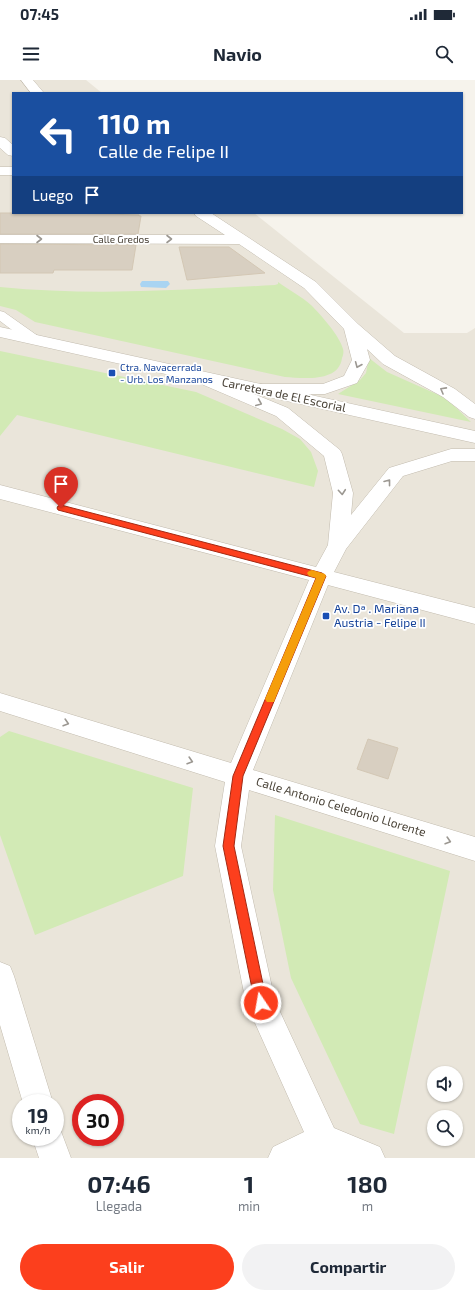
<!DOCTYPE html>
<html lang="es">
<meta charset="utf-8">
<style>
:root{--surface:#fff;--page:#f2f2f3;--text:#1f2937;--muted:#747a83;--accent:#fc3f1d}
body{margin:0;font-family:"Exo 2",sans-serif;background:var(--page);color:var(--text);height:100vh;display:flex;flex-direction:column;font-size:15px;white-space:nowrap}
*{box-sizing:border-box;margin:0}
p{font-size:13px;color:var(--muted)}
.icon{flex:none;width:22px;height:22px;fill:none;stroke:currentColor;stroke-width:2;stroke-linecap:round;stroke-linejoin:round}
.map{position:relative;height:1078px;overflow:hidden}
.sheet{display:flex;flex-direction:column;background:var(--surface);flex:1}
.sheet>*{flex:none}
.hud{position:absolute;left:12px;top:12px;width:451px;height:122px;border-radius:0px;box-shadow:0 1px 3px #0004;background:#1a4fa0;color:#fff;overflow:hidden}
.buttons{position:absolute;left:427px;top:986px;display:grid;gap:8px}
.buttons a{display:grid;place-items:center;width:36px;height:36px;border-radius:50%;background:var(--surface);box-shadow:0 1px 3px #0004;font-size:20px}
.speed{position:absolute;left:12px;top:1014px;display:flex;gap:8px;font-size:20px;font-weight:700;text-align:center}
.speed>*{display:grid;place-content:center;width:52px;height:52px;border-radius:50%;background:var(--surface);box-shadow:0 1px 3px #0004;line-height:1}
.speed small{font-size:10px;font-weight:400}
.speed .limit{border:6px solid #d22;background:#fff;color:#111}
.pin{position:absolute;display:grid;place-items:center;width:34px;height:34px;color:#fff;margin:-41px -17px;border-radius:50% 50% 50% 0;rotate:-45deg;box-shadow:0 0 4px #0007}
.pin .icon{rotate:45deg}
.me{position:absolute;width:44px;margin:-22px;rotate:348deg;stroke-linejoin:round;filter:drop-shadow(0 0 3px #0008)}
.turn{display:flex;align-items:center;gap:14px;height:84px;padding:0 20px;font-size:18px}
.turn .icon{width:52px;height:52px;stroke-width:2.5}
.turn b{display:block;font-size:28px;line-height:34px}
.then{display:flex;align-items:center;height:38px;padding:0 20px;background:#0003;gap:8px;font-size:15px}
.eta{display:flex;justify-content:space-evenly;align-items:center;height:68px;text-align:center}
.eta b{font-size:24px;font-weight:700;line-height:28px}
.button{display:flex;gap:8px;margin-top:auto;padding:8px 20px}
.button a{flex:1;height:46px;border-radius:24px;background:var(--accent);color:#fff;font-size:16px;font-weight:700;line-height:46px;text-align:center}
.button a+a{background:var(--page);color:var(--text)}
.status{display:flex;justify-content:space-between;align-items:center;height:28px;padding:0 20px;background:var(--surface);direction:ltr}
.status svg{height:11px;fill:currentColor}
header{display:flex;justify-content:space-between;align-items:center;height:52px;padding:0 20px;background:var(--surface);font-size:18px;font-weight:700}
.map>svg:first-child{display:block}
.residential{fill:#eae5da;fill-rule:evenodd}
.green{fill:#d2eab5}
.water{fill:#a9d4f2}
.building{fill:#d8cfc1;stroke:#d3c7b4}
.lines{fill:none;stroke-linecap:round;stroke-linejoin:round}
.service-casing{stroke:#c2bbae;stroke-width:1}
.minor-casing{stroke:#c2bbae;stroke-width:1}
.tertiary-casing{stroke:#c2bbae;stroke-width:1}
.service{fill:#fff;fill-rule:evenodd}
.minor{fill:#fff;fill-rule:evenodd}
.tertiary{fill:#fff;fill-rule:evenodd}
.oneway{stroke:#9c9892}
.route{fill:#fc3f1d;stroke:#a42913}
.slow{fill:#f59e0b}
.transit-dot{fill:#1a4fb4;stroke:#fff;stroke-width:1.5}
.labels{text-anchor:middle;stroke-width:3.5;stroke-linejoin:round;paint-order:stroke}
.far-street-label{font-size:10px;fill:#4b4439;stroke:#fff}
.far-transit-label{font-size:10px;fill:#164399;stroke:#fff;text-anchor:start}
.street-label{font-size:12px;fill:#4b4439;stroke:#fff}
.transit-label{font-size:12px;fill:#164399;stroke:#fff;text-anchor:start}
</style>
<div class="status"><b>07:45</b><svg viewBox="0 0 49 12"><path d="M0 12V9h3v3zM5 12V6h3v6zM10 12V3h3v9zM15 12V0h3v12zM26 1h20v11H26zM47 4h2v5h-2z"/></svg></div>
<header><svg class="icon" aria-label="menu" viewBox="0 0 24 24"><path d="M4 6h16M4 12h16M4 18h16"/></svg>Navio<svg class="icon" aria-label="search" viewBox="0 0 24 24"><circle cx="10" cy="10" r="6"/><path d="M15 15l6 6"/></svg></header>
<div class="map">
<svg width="475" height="1078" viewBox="0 0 475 1078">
<rect width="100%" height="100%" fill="#f6f3ec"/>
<path class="residential" d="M 0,0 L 86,0 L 102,13 L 13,13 L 13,133 L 254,133 L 404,253 L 467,253 L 475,248 L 475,1078 L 0,1078 ZM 434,993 L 456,993 L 456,1015 L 434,1015 ZM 21,1023 L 55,1023 L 55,1057 L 21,1057 ZM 81,1023 L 115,1023 L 115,1057 L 81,1057 ZM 434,1037 L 456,1037 L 456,1059 L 434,1059 Z"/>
<path class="green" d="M 278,202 C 289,210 301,216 311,225 C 320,234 340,256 343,269 C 344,272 343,276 342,278 C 339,303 302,298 285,297 L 35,242 L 16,230 L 0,226 L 0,207 C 91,216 184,210 275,205 L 278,204 Z
M 0,271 L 196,312 L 282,349 L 300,359 L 311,372 L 318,391 L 314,407 L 17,335 L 0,356 Z
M 369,278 L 387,292 L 441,316 L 450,322 L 471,342 L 338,314 L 360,300 L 366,293 Z
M 9,651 L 193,708 L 183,796 L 35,855 L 0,755 L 0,657 Z
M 275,735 L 450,791 L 394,1054 L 360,1044 L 291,898 L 273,810 Z"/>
<path class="water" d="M 142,201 L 168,201 L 170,204 L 166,208 L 141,207 L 140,204 Z"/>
<path class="building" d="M 0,133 L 70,133 L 139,135 L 139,136 L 141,136 L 138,154 L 0,154 Z
M 0,164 L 136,165 L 132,190 L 54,190 L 53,193 L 0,193 Z
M 179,167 L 229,167 L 265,193 L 187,200 Z
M 368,659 L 398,668 L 388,699 L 357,689 Z"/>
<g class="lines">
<defs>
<path id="service" d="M 0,231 L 4,232 L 38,256 L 40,259 L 38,262 L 28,262 L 0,241 Z"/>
<path id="minor" d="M 21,0 L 33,0 L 44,13 L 31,13 Z
M 0,57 L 5,58 L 13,65 L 13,76 L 8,75 L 0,68 Z
M 0,87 L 13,87 L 13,95 L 0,95 Z
M 194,133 L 211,133 L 316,202 L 358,244 L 395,276 L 455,309 L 475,324 L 475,339 L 469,337 L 443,317 L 383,284 L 367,269 L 370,280 L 357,303 L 325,314 L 260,314 L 254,313 L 251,309 L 254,305 L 260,304 L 323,304 L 344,296 L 352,280 L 344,249 L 304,208 L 239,164 L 0,163 L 0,155 L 225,155 L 196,136 Z
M 198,291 L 288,328 L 340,370 L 342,374 L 353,413 L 351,435 L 389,388 L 451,369 L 475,369 L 475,381 L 452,381 L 403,396 L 346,469 L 334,492 L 475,528 L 475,544 L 328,505 L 253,690 L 475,757 L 475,781 L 249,710 L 241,766 L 275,921 L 334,1048 L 380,1067 L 385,1078 L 268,1078 L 273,1067 L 304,1052 L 246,923 L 215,766 L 225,702 L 0,631 L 0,613 L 231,683 L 309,500 L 0,419 L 0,405 L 316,487 L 328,465 L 333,413 L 324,376 L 276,336 L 192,300 L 189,296 L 192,292 Z
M 0,882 L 10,886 L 14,896 L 53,1023 L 23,1023 L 0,945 Z
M 55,1044 L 59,1046 L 71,1078 L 39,1078 L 32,1057 L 55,1057 Z"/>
<path id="tertiary" d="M 0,247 L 475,351 L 475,363 L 0,257 Z"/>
</defs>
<use href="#service" class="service-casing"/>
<use href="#minor" class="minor-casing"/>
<use href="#tertiary" class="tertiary-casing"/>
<use href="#service" class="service"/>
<use href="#minor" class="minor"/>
<use href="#tertiary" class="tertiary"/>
</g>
<defs><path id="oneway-chevron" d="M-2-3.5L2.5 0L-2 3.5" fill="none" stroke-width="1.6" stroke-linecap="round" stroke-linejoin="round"/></defs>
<g class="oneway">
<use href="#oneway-chevron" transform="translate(39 159)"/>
<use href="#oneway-chevron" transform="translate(169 159)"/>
<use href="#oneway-chevron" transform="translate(358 285) rotate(113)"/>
<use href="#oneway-chevron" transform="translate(443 310) rotate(-151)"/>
<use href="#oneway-chevron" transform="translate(259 323) rotate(23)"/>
<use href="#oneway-chevron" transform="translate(388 402) rotate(-52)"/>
<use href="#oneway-chevron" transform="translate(342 412) rotate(85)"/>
<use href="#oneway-chevron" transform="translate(66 643) rotate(17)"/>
<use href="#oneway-chevron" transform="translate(190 681) rotate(17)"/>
<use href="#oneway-chevron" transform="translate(448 761) rotate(17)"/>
</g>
<path class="route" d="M 61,425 L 322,493 L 326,496 L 243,696 L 234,766 L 267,923 L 265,927 L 261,929 L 256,927 L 255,923 L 223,766 L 233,696 L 316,498 L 58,430 L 57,428 L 58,426 Z"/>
<path class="slow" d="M 312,490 L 325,494 L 326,496 L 275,619 L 274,622 L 267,622 L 265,619 L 316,498 L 309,496 L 307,493 L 309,491 Z"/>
<g class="transit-dot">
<rect x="108" y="289" width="8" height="8" rx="2"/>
<rect x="322" y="532" width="8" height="8" rx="2"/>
</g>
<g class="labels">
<g class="far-street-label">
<text x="121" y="163">Calle Gredos</text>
</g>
<g class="far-transit-label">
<text x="120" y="291">Ctra. Navacerrada<tspan x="120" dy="12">- Urb. Los Manzanos</tspan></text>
</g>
<g class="street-label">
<text transform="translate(284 315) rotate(12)" y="4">Carretera de El Escorial</text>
<text transform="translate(341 727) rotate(17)" y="4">Calle Antonio Celedonio Llorente</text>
</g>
<g class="transit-label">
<text x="334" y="533">Av. Dª . Mariana<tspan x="334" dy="14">Austria - Felipe II</tspan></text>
</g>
</g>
</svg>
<div class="buttons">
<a><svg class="icon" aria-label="sound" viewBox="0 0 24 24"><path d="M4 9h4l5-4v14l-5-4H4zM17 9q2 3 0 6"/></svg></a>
<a><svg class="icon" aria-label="search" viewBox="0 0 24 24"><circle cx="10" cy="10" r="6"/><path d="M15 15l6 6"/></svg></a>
</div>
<div class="speed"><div>19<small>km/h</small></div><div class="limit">30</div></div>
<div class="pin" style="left:61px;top:428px;background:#d93025"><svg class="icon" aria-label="arrive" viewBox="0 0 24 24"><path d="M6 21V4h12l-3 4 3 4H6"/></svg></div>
<svg class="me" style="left:261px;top:923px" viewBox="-20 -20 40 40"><circle r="17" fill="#fc3f1d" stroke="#fff" stroke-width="3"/><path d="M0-11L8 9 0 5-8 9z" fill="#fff"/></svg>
<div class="hud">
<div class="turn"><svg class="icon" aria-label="left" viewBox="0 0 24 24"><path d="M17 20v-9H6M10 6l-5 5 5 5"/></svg><div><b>110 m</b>Calle de Felipe II</div></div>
<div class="then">Luego<svg class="icon" aria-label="arrive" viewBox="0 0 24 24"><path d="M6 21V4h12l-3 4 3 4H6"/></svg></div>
</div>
</div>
<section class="sheet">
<div class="eta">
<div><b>07:46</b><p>Llegada</p></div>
<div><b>1</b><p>min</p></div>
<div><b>180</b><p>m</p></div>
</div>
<div class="button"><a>Salir</a><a>Compartir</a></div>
</section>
